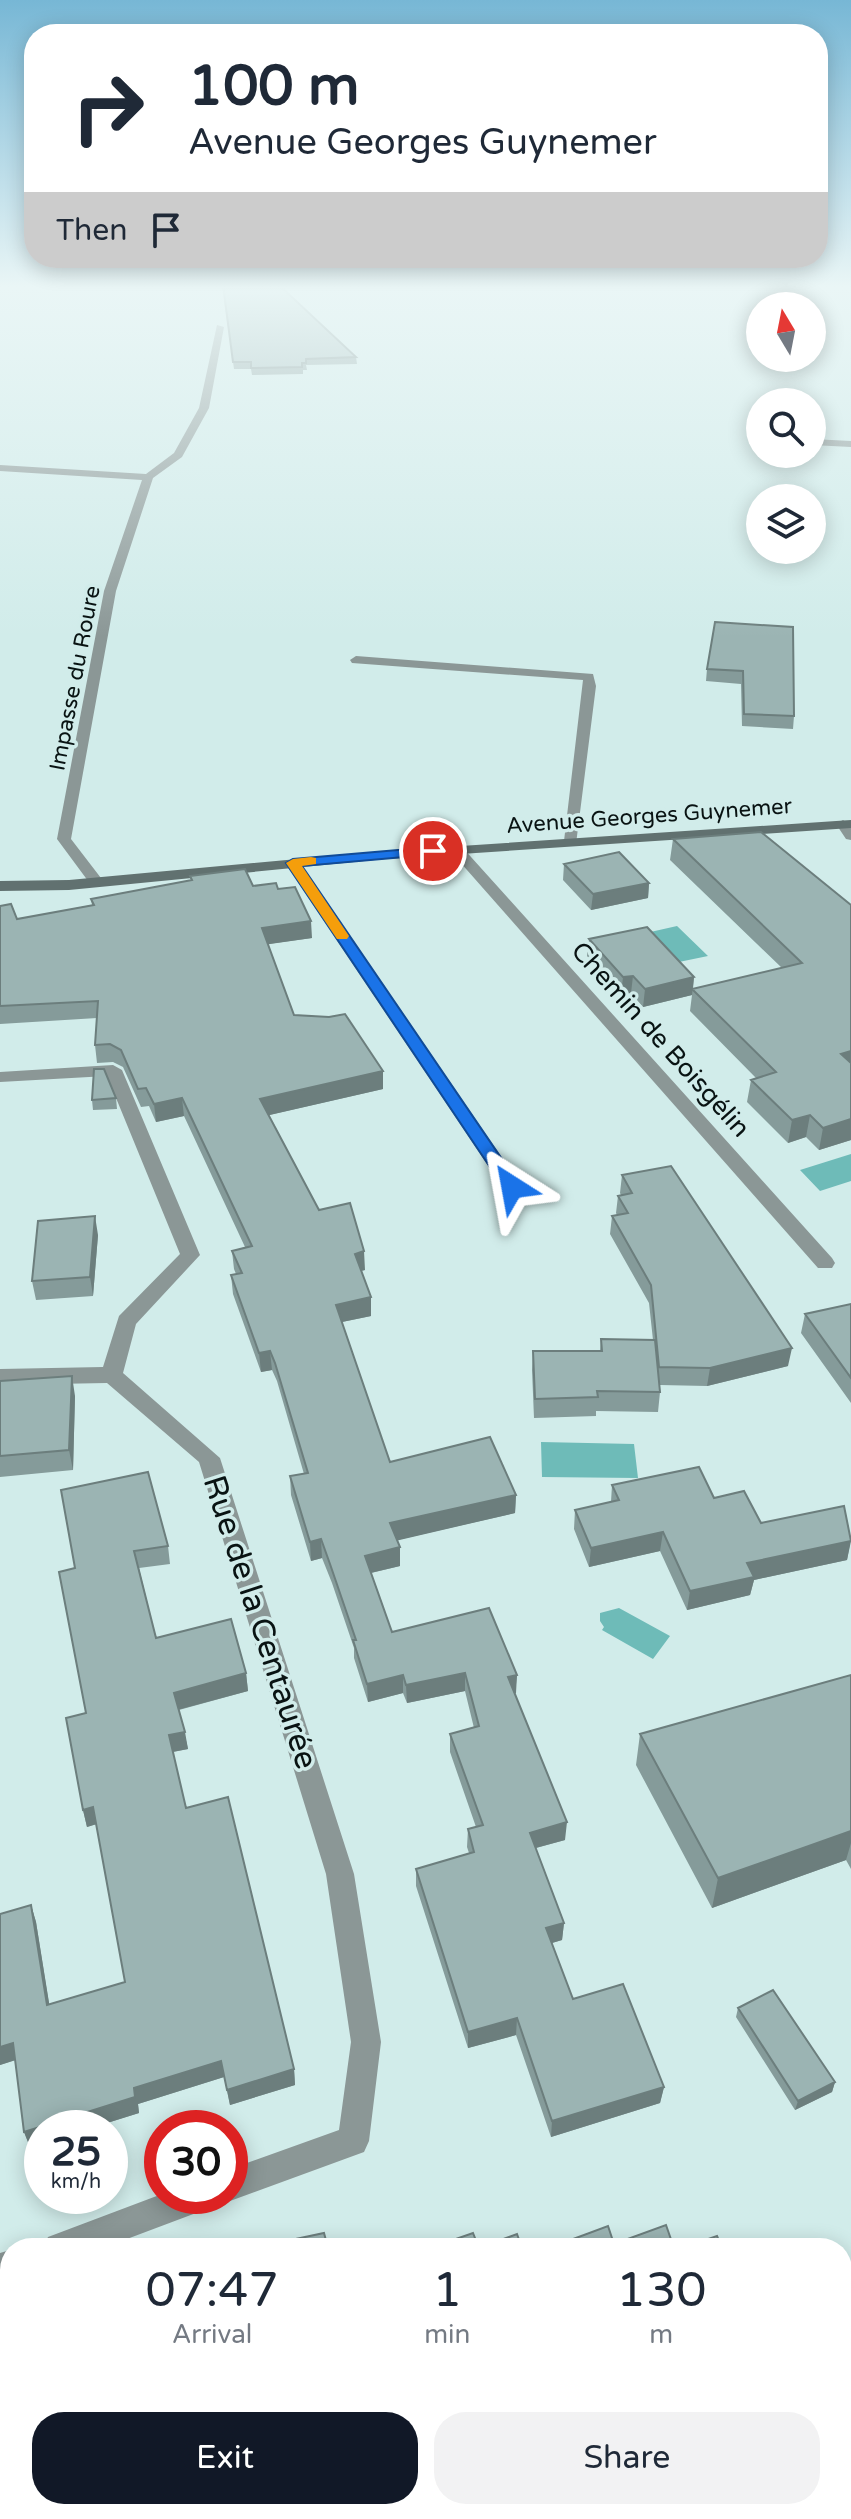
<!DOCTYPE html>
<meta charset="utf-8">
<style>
:root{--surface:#fff;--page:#f2f2f3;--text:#1f2937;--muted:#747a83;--accent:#111827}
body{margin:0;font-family:"Varela Round",sans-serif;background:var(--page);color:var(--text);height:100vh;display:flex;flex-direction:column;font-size:30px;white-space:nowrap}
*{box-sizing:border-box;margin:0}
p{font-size:26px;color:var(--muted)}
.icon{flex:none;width:44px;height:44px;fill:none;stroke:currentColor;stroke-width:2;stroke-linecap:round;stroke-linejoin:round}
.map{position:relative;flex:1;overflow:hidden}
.sheet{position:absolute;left:0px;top:2238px;width:852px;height:282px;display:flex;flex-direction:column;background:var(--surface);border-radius:32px 32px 0 0;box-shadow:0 4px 20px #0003}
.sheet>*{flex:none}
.top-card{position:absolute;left:24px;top:24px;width:804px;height:244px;border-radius:32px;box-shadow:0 4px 20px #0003;background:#fff;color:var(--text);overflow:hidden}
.needle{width:52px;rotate:350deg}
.tools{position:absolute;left:746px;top:292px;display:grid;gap:16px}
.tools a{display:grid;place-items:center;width:80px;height:80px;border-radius:50%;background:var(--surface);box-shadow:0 4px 20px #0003;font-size:40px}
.speed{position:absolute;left:24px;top:2110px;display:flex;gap:16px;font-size:40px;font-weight:700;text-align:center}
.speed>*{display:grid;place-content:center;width:104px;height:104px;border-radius:50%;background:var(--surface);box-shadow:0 4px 20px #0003;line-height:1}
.speed small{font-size:20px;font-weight:400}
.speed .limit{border:12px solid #d22;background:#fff;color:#111}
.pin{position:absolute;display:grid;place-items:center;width:68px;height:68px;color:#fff;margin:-34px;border:4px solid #fff;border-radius:50%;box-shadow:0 2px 8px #0007}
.me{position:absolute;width:88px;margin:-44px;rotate:326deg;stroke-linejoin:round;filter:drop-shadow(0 0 6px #0008)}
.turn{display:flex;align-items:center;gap:28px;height:168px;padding:0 32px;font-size:36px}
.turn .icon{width:104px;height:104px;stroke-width:2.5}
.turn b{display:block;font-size:56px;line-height:68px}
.then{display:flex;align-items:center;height:76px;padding:0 32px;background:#0003;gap:16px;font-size:30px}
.eta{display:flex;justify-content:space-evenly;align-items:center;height:136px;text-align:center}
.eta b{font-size:48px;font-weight:600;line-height:56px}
.button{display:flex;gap:16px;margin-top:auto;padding:16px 32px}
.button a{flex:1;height:92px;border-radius:32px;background:var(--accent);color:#fff;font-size:32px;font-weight:600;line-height:92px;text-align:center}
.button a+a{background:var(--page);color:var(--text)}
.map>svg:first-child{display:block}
.water{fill:#6ebbb8}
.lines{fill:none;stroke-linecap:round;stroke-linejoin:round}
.lane{fill:#8b9796;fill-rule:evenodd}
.street{fill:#8b9796;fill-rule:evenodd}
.secondary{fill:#617170;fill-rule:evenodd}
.wall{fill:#859b9a}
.shaded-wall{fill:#6c7e7d}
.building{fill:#9bb4b3;stroke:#6c7e7d;stroke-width:2}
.route{fill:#1a73e8;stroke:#114b97;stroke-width:2}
.slow{fill:#f59e0b}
.labels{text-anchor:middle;stroke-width:7;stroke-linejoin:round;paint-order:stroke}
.far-street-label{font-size:22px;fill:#091313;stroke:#d1ecea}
.street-label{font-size:26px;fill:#091313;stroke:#d1ecea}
.near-street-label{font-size:32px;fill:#091313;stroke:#d1ecea}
</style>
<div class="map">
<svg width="851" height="2519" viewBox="0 0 851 2519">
<rect width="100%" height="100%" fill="#d1ecea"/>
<path class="water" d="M 677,926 L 708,956 L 674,963 L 646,933 Z
M 851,1154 L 851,1181 L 820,1191 L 800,1170 Z
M 541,1442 L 634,1444 L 638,1478 L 542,1477 Z
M 619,1608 L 670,1636 L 653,1659 L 602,1630 L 604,1627 L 600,1621 L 600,1613 Z"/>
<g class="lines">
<path class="lane" d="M 356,656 L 593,674 L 596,686 L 576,844 L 571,845 L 564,841 L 583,680 L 352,663 L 350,660 Z"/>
<path class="street" d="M 217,325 L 224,327 L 209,408 L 182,457 L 153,478 L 116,591 L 71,839 L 104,882 L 96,887 L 91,885 L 57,839 L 104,591 L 142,480 L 0,471 L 0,465 L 146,474 L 174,453 L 199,408 Z
M 812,439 L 851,441 L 851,447 L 812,445 Z
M 843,820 L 851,825 L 851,840 L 846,839 L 836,824 Z
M 457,846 L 462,847 L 832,1258 L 835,1263 L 832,1268 L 818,1268 L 452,853 L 450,850 Z
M 293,858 L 298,860 L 519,1183 L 522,1187 L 519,1191 L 505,1191 L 285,863 Z
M 113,1065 L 122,1070 L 200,1255 L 136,1324 L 123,1373 L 220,1458 L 354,1874 L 381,2042 L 369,2141 L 364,2152 L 230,2201 L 219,2196 L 230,2196 L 230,2169 L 339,2130 L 351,2042 L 326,1874 L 199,1462 L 107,1383 L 0,1385 L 0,1369 L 103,1367 L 119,1316 L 180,1254 L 107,1076 L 0,1082 L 0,1072 Z
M 162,2194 L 217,2196 L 212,2207 L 103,2248 L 43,2248 L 48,2237 Z
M 10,2250 L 10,2282 L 0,2285 L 0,2253 Z
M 851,2455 L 851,2491 L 842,2495 L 842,2459 Z
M 730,2510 L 783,2510 L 779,2519 L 726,2519 Z"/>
<path class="secondary" d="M 851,820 L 851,828 L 385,859 L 69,890 L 0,891 L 0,881 L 69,880 L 385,851 Z"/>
</g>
<path class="wall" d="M 222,285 L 356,357 L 357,364 L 306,365 L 307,370 L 303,370 L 303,374 L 252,375 L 251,369 L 234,369 Z
M 793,627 L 794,716 L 793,729 L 742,726 L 741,684 L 706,681 L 707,669 Z
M 673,839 L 851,905 L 851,1140 L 819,1150 L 806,1137 L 788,1143 L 747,1102 L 751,1080 L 756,1078 L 690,1011 L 692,995 L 643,1007 L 631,993 L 621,995 L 587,956 L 589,939 L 694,977 L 693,989 L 782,968 L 670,860 Z
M 564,864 L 649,883 L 648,898 L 591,910 L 563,880 Z
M 190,876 L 278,889 L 312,938 L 268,944 L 294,1015 L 383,1089 L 269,1115 L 319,1210 L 365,1270 L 361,1271 L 371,1297 L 371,1316 L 342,1322 L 390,1462 L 516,1495 L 515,1513 L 397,1540 L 400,1566 L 371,1573 L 392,1632 L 517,1675 L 515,1693 L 565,1840 L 536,1848 L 564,1923 L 562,1940 L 552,1943 L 573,1999 L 664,2087 L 660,2103 L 551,2137 L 516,2035 L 468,2048 L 416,1886 L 416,1869 L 469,1853 L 467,1847 L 468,1829 L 476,1827 L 450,1752 L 450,1734 L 474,1728 L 465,1691 L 407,1703 L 403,1693 L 368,1702 L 354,1658 L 354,1648 L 332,1583 L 322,1558 L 311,1561 L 291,1495 L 290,1476 L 304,1474 L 277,1381 L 272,1370 L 261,1372 L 233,1294 L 231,1275 L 236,1274 L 234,1269 L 232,1251 L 245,1247 L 184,1116 L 156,1122 L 149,1106 L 141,1107 L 123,1067 L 113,1062 L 97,1063 L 95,1045 L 97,1018 L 0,1024 L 0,1026 L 0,906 L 17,919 L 92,905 L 91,899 L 191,880 Z
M 116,1098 L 117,1109 L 93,1110 L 92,1100 Z
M 622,1175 L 788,1366 L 707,1386 L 660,1385 L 660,1392 L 658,1412 L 596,1411 L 596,1416 L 534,1418 L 532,1370 L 533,1351 L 600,1351 L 601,1339 L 653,1340 L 649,1303 L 610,1234 L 612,1216 L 617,1215 L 616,1213 L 618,1196 L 621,1195 L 620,1193 Z
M 98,1235 L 93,1296 L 36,1300 L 32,1281 Z
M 851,1304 L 851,1403 L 801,1333 L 805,1314 Z
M 0,1381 L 75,1396 L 73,1470 L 0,1477 Z
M 612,1485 L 714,1498 L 761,1523 L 851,1538 L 847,1560 L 754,1580 L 750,1595 L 687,1610 L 660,1551 L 589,1567 L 574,1529 L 575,1510 L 611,1502 Z
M 61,1490 L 168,1546 L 170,1564 L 139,1568 L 156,1638 L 246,1673 L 248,1691 L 179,1710 L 188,1749 L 173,1752 L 186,1808 L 294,2069 L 295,2085 L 230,2105 L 224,2077 L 138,2104 L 139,2113 L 91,2128 L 42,2128 L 30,2147 L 24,2132 L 15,2060 L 0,2065 L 0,1914 L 31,1905 L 36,1922 L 49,2004 L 125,1982 L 96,1824 L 87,1827 L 83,1810 L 86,1713 L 75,1568 Z
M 851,1675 L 851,1869 L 846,1860 L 712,1908 L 636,1765 L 640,1734 Z
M 738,2008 L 835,2082 L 832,2092 L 795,2110 L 736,2017 Z"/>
<path class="shaded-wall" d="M 649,883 L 648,898 L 591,910 L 593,894 Z
M 311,921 L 312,938 L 263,945 L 262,928 Z
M 633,976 L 631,993 L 621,995 L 623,977 Z
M 694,977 L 692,995 L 643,1007 L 645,989 Z
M 851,1051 L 851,1072 L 841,1054 Z
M 383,1071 L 383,1089 L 261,1117 L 260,1099 Z
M 182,1098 L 184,1116 L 156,1122 L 154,1104 Z
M 810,1115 L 806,1137 L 788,1143 L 792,1120 Z
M 851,1119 L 851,1140 L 819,1150 L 823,1128 Z
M 95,1216 L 98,1235 L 93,1296 L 90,1277 Z
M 364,1251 L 365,1270 L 355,1272 L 355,1254 Z
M 371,1297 L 371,1316 L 337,1323 L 336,1305 Z
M 792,1348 L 788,1366 L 707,1386 L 710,1368 Z
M 270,1351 L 272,1370 L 261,1372 L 259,1353 Z
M 72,1376 L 75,1396 L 73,1470 L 69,1450 Z
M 516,1495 L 515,1513 L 391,1542 L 390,1523 Z
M 663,1532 L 660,1551 L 589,1567 L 591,1548 Z
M 321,1539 L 322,1558 L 311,1561 L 310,1542 Z
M 851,1541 L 847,1560 L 754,1580 L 750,1595 L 687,1610 L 690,1591 L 747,1563 Z
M 400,1547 L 400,1566 L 366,1574 L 365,1556 Z
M 246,1673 L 248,1691 L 177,1710 L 174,1693 Z
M 465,1673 L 465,1691 L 407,1703 L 406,1685 Z
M 403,1675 L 403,1693 L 368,1702 L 367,1684 Z
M 517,1675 L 516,1693 L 507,1695 L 508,1677 Z
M 185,1732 L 188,1749 L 172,1752 L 169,1735 Z
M 93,1807 L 97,1824 L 87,1827 L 83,1810 Z
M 567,1822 L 565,1840 L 528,1850 L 530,1833 Z
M 851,1831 L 851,1843 L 846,1860 L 712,1908 L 718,1878 Z
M 31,1905 L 36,1922 L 52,2021 L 47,2005 Z
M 564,1923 L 562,1940 L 545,1945 L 546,1928 Z
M 517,2018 L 516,2035 L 468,2048 L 468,2032 Z
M 13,2043 L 19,2059 L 0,2065 L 0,2047 Z
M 221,2061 L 224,2077 L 138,2104 L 139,2113 L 91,2128 L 42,2128 L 42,2144 L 30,2147 L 24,2132 L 134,2088 Z
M 294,2069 L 295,2085 L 230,2105 L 227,2090 Z
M 835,2082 L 832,2092 L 795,2110 L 798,2101 Z
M 664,2087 L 660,2103 L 551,2137 L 552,2121 Z
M 67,2510 L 114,2510 L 88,2519 L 41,2519 Z"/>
<path class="building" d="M 223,285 L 279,285 L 356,357 L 306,359 L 306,363 L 302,363 L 302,367 L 251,368 L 251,362 L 233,362 Z
M 715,622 L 793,627 L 794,716 L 744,714 L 743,671 L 707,669 Z
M 761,832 L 851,905 L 851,1051 L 841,1054 L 851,1063 L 851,1119 L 823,1128 L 810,1115 L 792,1120 L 751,1080 L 776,1072 L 692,989 L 802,963 L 673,839 Z
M 619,852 L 649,883 L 593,894 L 564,864 Z
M 245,869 L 253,886 L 276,883 L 278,889 L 295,887 L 311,921 L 262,928 L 294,1015 L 329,1017 L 345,1014 L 383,1071 L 260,1099 L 319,1210 L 350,1203 L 364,1251 L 355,1254 L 371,1297 L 336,1305 L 390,1462 L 490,1437 L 516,1495 L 390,1523 L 400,1547 L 365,1556 L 392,1632 L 489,1608 L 517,1675 L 508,1677 L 567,1822 L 530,1833 L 564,1923 L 546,1928 L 573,1999 L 623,1984 L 664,2087 L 552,2121 L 517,2018 L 468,2032 L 416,1869 L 474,1852 L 468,1829 L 483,1825 L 450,1734 L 479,1726 L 465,1673 L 406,1685 L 403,1675 L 367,1684 L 353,1640 L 356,1640 L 330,1564 L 321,1539 L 310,1542 L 290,1476 L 308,1473 L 275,1363 L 270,1351 L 259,1353 L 231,1275 L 242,1273 L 232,1251 L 252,1246 L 182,1098 L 154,1104 L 146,1088 L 138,1089 L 121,1050 L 110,1044 L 95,1045 L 98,1001 L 0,1006 L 0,906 L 11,904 L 17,919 L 94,905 L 91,899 L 192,880 L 190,876 Z
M 647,927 L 694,977 L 645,989 L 633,976 L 623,977 L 589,939 Z
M 94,1069 L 104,1069 L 116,1098 L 92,1100 Z
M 671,1166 L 792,1348 L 710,1368 L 659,1367 L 651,1285 L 612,1216 L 628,1213 L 618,1196 L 632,1193 L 622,1175 Z
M 95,1216 L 90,1277 L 32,1281 L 38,1221 Z
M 851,1304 L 851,1378 L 805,1314 Z
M 601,1339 L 655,1340 L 660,1392 L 597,1391 L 598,1397 L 535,1399 L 533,1351 L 602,1351 Z
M 72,1376 L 69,1450 L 0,1456 L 0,1381 Z
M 699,1467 L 714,1498 L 744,1491 L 761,1523 L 844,1506 L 851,1541 L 747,1563 L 754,1577 L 690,1591 L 663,1532 L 591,1548 L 575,1510 L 619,1500 L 612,1485 Z
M 148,1472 L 168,1546 L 134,1551 L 156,1638 L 231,1619 L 246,1673 L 174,1693 L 185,1732 L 169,1735 L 186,1808 L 228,1797 L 294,2069 L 227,2090 L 221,2061 L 134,2088 L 135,2097 L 24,2132 L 13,2043 L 0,2047 L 0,1914 L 31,1905 L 47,2005 L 125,1982 L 93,1807 L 83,1810 L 66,1718 L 86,1713 L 59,1572 L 75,1568 L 61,1490 Z
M 851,1675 L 851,1831 L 718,1878 L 640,1734 Z
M 773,1990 L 835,2082 L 798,2101 L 738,2008 Z
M 666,2225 L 674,2248 L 549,2248 L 608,2226 L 614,2244 Z
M 324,2233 L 328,2248 L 268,2248 L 291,2240 Z
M 473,2233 L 479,2248 L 430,2248 Z
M 517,2234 L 522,2248 L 479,2248 Z
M 717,2236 L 722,2248 L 682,2248 Z
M 10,2360 L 10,2510 L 67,2510 L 41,2519 L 0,2519 L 0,2364 Z"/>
<linearGradient id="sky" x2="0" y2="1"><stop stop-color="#77b7d5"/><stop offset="0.45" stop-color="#eaf6f6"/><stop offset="1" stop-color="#eaf6f6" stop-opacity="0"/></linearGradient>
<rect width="851" height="637" fill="url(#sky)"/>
<path class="route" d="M 433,847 L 440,851 L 438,854 L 302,866 L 521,1187 L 512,1193 L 506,1191 L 286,863 L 293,859 Z"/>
<path class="slow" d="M 311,857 L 316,858 L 316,864 L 302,866 L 349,936 L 347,939 L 337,939 L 286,863 L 293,859 Z"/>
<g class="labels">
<g class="far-street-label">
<text transform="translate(74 678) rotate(-79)" y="8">Impasse du Roure</text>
<text transform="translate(649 815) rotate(-4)" y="8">Avenue Georges Guynemer</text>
</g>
<g class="street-label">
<text transform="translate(661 1039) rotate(48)" y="9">Chemin de Boisgélin</text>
</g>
<g class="near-street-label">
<text transform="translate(261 1622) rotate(72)" y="11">Rue de la Centaurée</text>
</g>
</g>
</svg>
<div class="tools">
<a><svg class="needle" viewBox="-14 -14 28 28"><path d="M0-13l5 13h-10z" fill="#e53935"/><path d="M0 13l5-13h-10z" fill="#747a83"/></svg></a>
<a><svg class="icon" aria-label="search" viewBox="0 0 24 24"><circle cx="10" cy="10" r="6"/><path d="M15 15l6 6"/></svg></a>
<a><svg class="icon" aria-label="layers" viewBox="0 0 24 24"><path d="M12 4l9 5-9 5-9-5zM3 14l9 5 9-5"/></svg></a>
</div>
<div class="speed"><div>25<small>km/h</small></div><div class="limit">30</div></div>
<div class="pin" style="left:433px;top:851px;background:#d93025"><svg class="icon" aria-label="arrive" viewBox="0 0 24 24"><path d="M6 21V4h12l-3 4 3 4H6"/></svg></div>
<svg class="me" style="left:512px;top:1187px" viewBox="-20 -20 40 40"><path d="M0-17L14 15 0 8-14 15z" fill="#1a73e8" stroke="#fff" stroke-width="4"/></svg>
<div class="top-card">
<div class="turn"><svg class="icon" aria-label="right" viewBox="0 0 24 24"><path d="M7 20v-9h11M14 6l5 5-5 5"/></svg><div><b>100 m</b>Avenue Georges Guynemer</div></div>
<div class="then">Then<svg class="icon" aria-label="arrive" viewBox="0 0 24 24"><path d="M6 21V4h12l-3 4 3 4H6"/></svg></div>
</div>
<section class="sheet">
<div class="eta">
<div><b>07:47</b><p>Arrival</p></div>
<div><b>1</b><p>min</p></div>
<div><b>130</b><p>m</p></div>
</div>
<div class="button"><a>Exit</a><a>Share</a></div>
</section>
</div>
